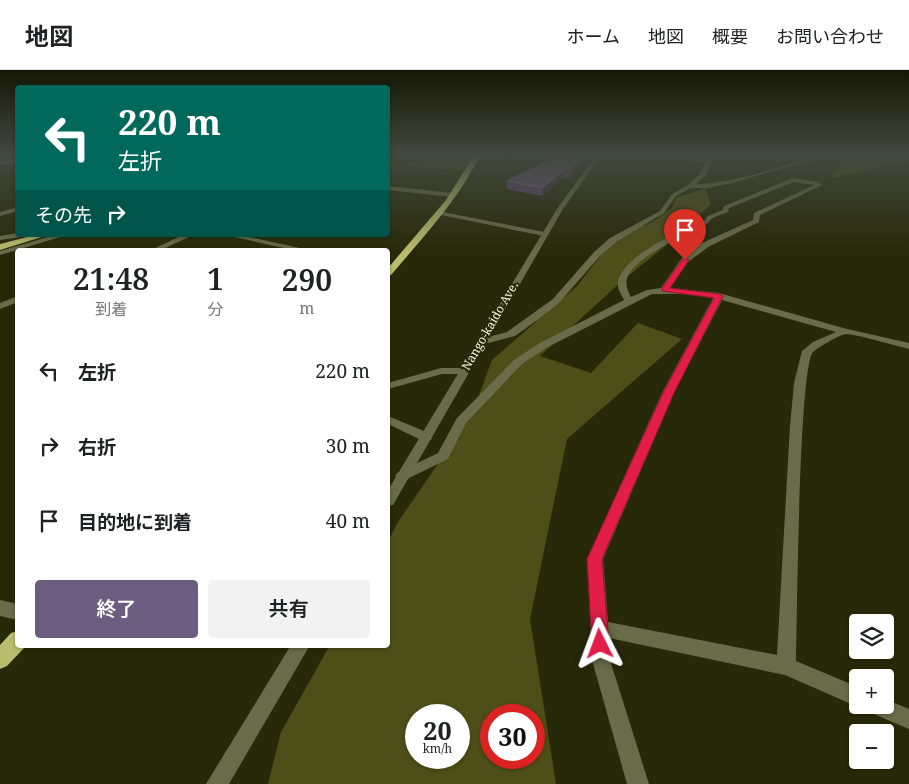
<!DOCTYPE html>
<html lang="ja">
<meta charset="utf-8">
<style>
:root{--surface:#fff;--page:#f2f2f2;--text:#202124;--muted:#757577;--line:#e0e0e0;--accent:#6c5c7f}
body{margin:0;font-family:"Noto Serif","Noto Sans JP",serif;background:var(--page);color:var(--text);height:100vh;display:flex;flex-direction:column;font-size:19px;white-space:nowrap}
*{box-sizing:border-box;margin:0}
p{font-size:16px;color:var(--muted)}
.icon{flex:none;width:28px;height:28px;fill:none;stroke:currentColor;stroke-width:2;stroke-linecap:round;stroke-linejoin:round}
.map{position:relative;flex:1;overflow:hidden}
.drawer{position:absolute;left:15px;top:178px;width:375px;height:400px;display:flex;flex-direction:column;background:var(--surface);border-radius:5px;box-shadow:0 1px 4px #0004}
.drawer>*{flex:none}
.top-card{position:absolute;left:15px;top:15px;width:375px;height:152px;border-radius:5px;box-shadow:0 1px 4px #0004;background:#00695c;color:#fff;overflow:hidden}
.controls{position:absolute;left:849px;top:544px;display:grid;gap:10px}
.controls a{display:grid;place-items:center;width:45px;height:45px;border-radius:5px;background:var(--surface);box-shadow:0 1px 4px #0004;font-size:25px}
.speed{position:absolute;left:405px;top:634px;display:flex;gap:10px;font-size:25px;font-weight:700;text-align:center}
.speed>*{display:grid;place-content:center;width:65px;height:65px;border-radius:50%;background:var(--surface);box-shadow:0 1px 4px #0004;line-height:1}
.speed small{font-size:12px;font-weight:400}
.speed .limit{border:8px solid #d22;background:#fff;color:#111}
.pin{position:absolute;display:grid;place-items:center;width:42px;height:42px;color:#fff;margin:-51px -21px;border-radius:50% 50% 50% 0;rotate:-45deg;box-shadow:0 0 5px #0007}
.pin .icon{rotate:45deg}
.me{position:absolute;width:55px;margin:-28px;rotate:357deg;stroke-linejoin:round;filter:drop-shadow(0 0 4px #0008)}
.turn{display:flex;align-items:center;gap:18px;height:105px;padding:0 20px;font-size:22px}
.turn .icon{width:65px;height:65px;stroke-width:2.5}
.turn b{display:block;font-size:35px;line-height:42px}
.then{display:flex;align-items:center;height:48px;padding:0 20px;background:#0003;gap:10px;font-size:19px}
.eta{display:flex;justify-content:space-evenly;align-items:center;height:85px;text-align:center}
.eta b{font-size:30px;font-weight:600;line-height:35px}
.action{display:flex;gap:10px;margin-top:auto;padding:10px 20px}
.action a{flex:1;height:58px;border-radius:5px;background:var(--accent);color:#fff;font-size:20px;font-weight:600;line-height:58px;text-align:center}
.action a+a{background:var(--page);color:var(--text)}
ul{padding:0;list-style:none}
li{display:flex;align-items:center;gap:15px;height:75px;padding:0 20px}
li div{flex:1}
li b{display:block;font-size:19px}
li em{font-style:normal}
header{display:flex;align-items:center;gap:30px;box-sizing:border-box;height:70px;padding:0 25px;background:var(--surface);border-bottom:1px solid var(--line)}
header strong{font-size:24px}
nav{display:flex;gap:28px;margin-inline-start:auto;font-size:18px}
.map>svg:first-child{display:block}
.green{fill:#4d4e18;fill-rule:evenodd}
.lines{fill:none;stroke-linecap:round;stroke-linejoin:round}
.minor{fill:#696b49;fill-rule:evenodd}
.tertiary{fill:#696b49;fill-rule:evenodd}
.trunk{fill:#babc6e;fill-rule:evenodd}
.wall{fill:#5d3e78}
.shaded-wall{fill:#412d47}
.building{fill:#6d5183;stroke:#826b92}
.route{fill:#e11d48;stroke:#92132f}
.labels{text-anchor:middle;stroke-width:4.5;stroke-linejoin:round;paint-order:stroke}
.far-street-label{font-size:12px;fill:#f3f4e2;stroke:#282909}
</style>
<header>
<strong>地図</strong>
<nav><a>ホーム</a><a>地図</a><a>概要</a><a>お問い合わせ</a></nav>
</header>
<div class="map">
<svg width="909" height="714" viewBox="0 0 909 714">
<rect width="100%" height="100%" fill="#282909"/>
<path class="green" d="M 845,84 L 909,84 L 909,91 L 831,108 Z
M 415,88 L 468,92 L 463,100 L 406,96 Z
M 705,118 L 711,134 L 670,172 L 623,210 L 540,286 L 591,303 L 638,253 L 682,269 L 567,369 L 530,549 L 556,714 L 268,714 L 281,662 L 330,575 L 388,575 L 388,471 L 398,452 L 472,344 L 492,290 L 577,216 L 602,184 L 623,165 L 654,151 L 672,138 L 676,128 ZM 416,645 L 459,645 L 459,688 L 416,688 ZM 491,645 L 534,645 L 534,688 L 491,688 Z"/>
<g class="lines">
<path class="minor" d="M 649,84 L 706,89 L 709,84 L 713,84 L 706,105 L 696,114 C 734,114 787,94 825,84 L 832,84 L 732,113 L 708,118 L 691,118 L 676,126 L 664,143 L 616,172 L 600,186 L 559,233 L 540,248 L 515,266 L 481,275 L 477,274 L 477,270 L 507,262 L 553,229 L 594,182 L 610,168 L 660,141 L 672,124 L 688,115 L 700,104 L 705,92 Z
M 18,89 L 18,93 L 0,95 L 0,91 Z
M 793,108 L 818,112 L 822,115 L 760,145 L 759,152 L 708,177 L 688,192 L 670,218 L 719,223 L 847,259 L 909,273 L 909,279 C 897,276 856,264 846,264 C 839,265 819,277 813,282 C 799,296 797,553 796,591 L 858,617 L 858,635 L 862,635 L 858,637 L 785,605 L 609,568 L 610,590 L 649,714 L 627,714 L 592,590 L 587,489 L 662,323 L 713,228 L 684,224 L 652,224 L 546,278 L 522,294 L 466,353 L 448,389 L 407,409 L 397,409 L 395,406 L 397,403 L 438,383 L 457,348 L 514,290 L 538,274 L 624,230 C 621,224 617,219 618,212 C 622,186 681,160 704,151 L 708,146 L 723,140 L 724,136 ZM 794,112 L 814,115 L 754,143 L 753,150 L 702,173 L 682,188 L 661,218 L 647,220 L 631,227 C 626,218 624,210 631,201 C 643,184 689,162 708,153 L 712,148 L 728,142 L 729,138 ZM 722,230 L 836,262 L 813,272 L 802,281 L 794,313 L 790,356 L 777,585 L 608,552 L 603,489 L 674,323 Z
M 388,116 L 452,123 L 455,125 L 452,127 L 388,120 Z
M 18,137 L 18,141 L 0,146 L 0,142 Z
M 438,141 L 544,162 L 548,164 L 544,166 L 436,144 L 435,143 Z
M 18,163 L 18,165 L 22,165 L 21,167 L 0,170 L 0,166 Z
M 55,165 L 67,165 L 0,185 L 0,181 Z
M 183,165 L 193,165 L 161,180 L 151,180 Z
M 225,165 L 240,165 L 309,180 L 293,180 Z
M 18,226 L 18,232 L 0,239 L 0,233 Z
M 441,298 L 464,298 L 469,301 L 464,304 L 442,304 L 388,319 L 388,313 Z
M 388,346 L 431,364 L 432,367 L 431,370 L 421,370 L 388,354 Z
M 885,629 L 909,639 L 909,659 L 869,642 L 866,635 L 885,635 Z"/>
<path class="tertiary" d="M 597,84 L 602,84 L 563,139 L 393,435 L 388,436 L 388,420 L 557,139 Z
M 0,530 L 18,534 L 18,550 L 0,546 Z
M 291,575 L 310,575 L 229,714 L 206,714 Z"/>
<path class="trunk" d="M 475,84 L 481,84 C 458,130 424,166 391,205 L 388,206 L 388,198 L 446,130 Z
M 35,165 L 48,165 L 0,180 L 0,174 Z
M 18,561 L 18,575 L 26,575 L 25,577 L 7,596 L 0,599 L 0,575 L 11,563 Z"/>
</g>
<path class="wall" d="M 582,91 L 569,108 L 563,107 L 542,126 L 506,119 L 507,111 Z"/>
<path class="shaded-wall" d="M 583,84 L 582,91 L 569,108 L 570,100 Z
M 564,100 L 563,107 L 542,126 L 542,118 Z"/>
<path class="building" d="M 563,84 L 583,84 L 570,100 L 564,100 L 542,118 L 507,111 Z"/>
<linearGradient id="sky" x2="0" y2="1"><stop stop-color="#161705"/><stop offset="0.46" stop-color="#42493e"/><stop offset="1" stop-color="#42493e" stop-opacity="0"/></linearGradient>
<rect width="909" height="183" fill="url(#sky)"/>
<path class="route" d="M 685,188 L 689,190 L 670,218 L 719,224 L 723,226 L 674,323 L 602,489 L 609,574 L 606,579 L 600,582 L 594,579 L 592,574 L 587,489 L 663,323 L 714,228 L 662,221 L 662,218 L 683,189 Z"/>
<g class="labels">
<g class="far-street-label">
<text transform="translate(490 256) rotate(-60)" y="4">Nango-kaido Ave.</text>
</g>
</g>
</svg>
<div class="controls">
<a><svg class="icon" aria-label="layers" viewBox="0 0 24 24"><path d="M12 4l9 5-9 5-9-5zM3 14l9 5 9-5"/></svg></a>
<a>+</a>
<a>−</a>
</div>
<div class="speed"><div>20<small>km/h</small></div><div class="limit">30</div></div>
<div class="pin" style="left:685px;top:190px;background:#d93025"><svg class="icon" aria-label="arrive" viewBox="0 0 24 24"><path d="M6 21V4h12l-3 4 3 4H6"/></svg></div>
<svg class="me" style="left:600px;top:574px" viewBox="-20 -20 40 40"><path d="M0-17L14 15 0 8-14 15z" fill="#e11d48" stroke="#fff" stroke-width="4"/></svg>
<div class="top-card">
<div class="turn"><svg class="icon" aria-label="left" viewBox="0 0 24 24"><path d="M17 20v-9H6M10 6l-5 5 5 5"/></svg><div><b>220 m</b>左折</div></div>
<div class="then">その先<svg class="icon" aria-label="right" viewBox="0 0 24 24"><path d="M7 20v-9h11M14 6l5 5-5 5"/></svg></div>
</div>
<section class="drawer">
<div class="eta">
<div><b>21:48</b><p>到着</p></div>
<div><b>1</b><p>分</p></div>
<div><b>290</b><p>m</p></div>
</div>
<ul>
<li><svg class="icon" aria-label="left" viewBox="0 0 24 24"><path d="M17 20v-9H6M10 6l-5 5 5 5"/></svg><div><b>左折</b></div><em>220 m</em></li>
<li><svg class="icon" aria-label="right" viewBox="0 0 24 24"><path d="M7 20v-9h11M14 6l5 5-5 5"/></svg><div><b>右折</b></div><em>30 m</em></li>
<li><svg class="icon" aria-label="arrive" viewBox="0 0 24 24"><path d="M6 21V4h12l-3 4 3 4H6"/></svg><div><b>目的地に到着</b></div><em>40 m</em></li>
</ul>
<div class="action"><a>終了</a><a>共有</a></div>
</section>
</div>
